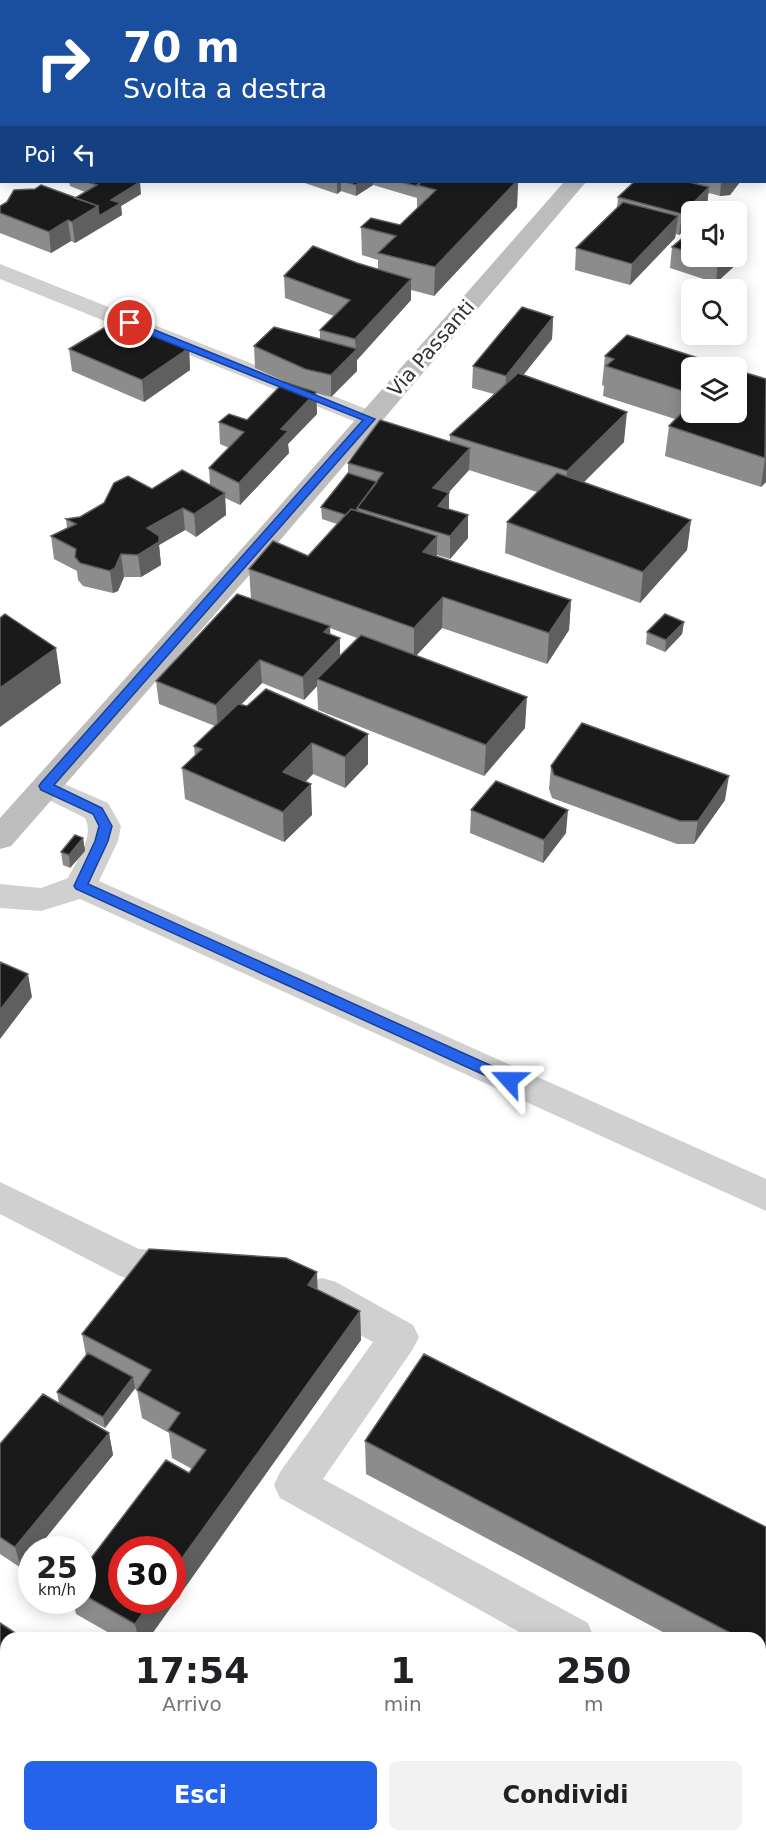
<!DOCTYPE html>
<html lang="it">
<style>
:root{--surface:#fff;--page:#f2f2f2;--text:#202124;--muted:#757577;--accent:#2563eb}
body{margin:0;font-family:"DejaVu Sans",sans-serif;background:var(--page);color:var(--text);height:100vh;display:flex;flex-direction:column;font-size:22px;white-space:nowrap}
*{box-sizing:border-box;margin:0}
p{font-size:20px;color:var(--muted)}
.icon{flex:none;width:33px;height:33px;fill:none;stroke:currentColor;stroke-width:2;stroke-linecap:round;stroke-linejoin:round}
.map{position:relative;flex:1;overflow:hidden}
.panel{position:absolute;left:0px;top:1632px;width:766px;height:210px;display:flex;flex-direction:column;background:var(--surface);border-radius:18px 18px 0 0;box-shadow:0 3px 15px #0003}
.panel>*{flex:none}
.banner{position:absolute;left:0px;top:0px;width:766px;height:183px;box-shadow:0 3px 15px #0003;background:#1a4fa0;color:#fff;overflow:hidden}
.fabs{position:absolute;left:681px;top:201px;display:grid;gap:12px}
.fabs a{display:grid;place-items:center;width:66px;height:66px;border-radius:9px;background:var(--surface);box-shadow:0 3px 15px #0003;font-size:30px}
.speed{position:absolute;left:18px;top:1536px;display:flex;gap:12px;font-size:30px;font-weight:700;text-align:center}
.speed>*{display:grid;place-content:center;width:78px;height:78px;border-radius:50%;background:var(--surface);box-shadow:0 3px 15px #0003;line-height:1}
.speed small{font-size:15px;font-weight:400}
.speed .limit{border:9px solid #d22;background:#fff;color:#111}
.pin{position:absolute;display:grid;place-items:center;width:51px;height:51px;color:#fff;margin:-26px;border:3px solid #fff;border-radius:50%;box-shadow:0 2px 6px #0007}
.me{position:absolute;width:66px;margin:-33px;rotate:294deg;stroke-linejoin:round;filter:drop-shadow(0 0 4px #0008)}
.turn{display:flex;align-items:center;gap:21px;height:126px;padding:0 24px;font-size:27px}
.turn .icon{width:78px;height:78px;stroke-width:2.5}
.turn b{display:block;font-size:42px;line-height:51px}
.then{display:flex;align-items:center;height:57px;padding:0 24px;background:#0003;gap:12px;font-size:22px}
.eta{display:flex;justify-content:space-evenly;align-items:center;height:102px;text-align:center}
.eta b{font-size:36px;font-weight:600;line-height:42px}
.cta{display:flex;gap:12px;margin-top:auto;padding:12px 24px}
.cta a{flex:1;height:69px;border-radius:9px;background:var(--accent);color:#fff;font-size:24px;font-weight:600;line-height:69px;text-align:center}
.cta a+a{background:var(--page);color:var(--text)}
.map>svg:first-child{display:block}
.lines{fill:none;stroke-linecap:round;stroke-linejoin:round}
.minor{fill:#d0d0d0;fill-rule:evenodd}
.secondary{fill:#bdbdbd;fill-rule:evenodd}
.wall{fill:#8c8c8c;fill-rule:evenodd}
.shaded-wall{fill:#5f5f5f}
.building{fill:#1a1a1a;stroke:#5f5f5f;stroke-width:1.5}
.route{fill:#2563eb;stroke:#184099;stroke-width:1.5}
.labels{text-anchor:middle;stroke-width:6;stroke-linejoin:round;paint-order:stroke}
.street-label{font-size:20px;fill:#333;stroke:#fff}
</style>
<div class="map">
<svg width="766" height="1842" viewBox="0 0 766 1842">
<rect width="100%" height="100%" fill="#fff"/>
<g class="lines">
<path class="minor" d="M 0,264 L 379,414 L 383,419 L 379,424 L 370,427 L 361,424 L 0,279 Z
M 46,776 L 108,803 L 121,826 L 118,841 L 99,881 L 766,1179 L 766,1211 L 80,899 L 41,911 L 0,908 L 0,884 L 41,888 L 68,878 C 76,861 95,837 85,818 L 35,793 L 31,786 L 35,779 Z
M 0,1182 L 139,1249 L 180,1252 L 194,1257 L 199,1268 L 194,1279 C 171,1287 143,1284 120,1276 L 0,1214 Z
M 322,1278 L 336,1282 L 413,1325 L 419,1337 L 413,1349 L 323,1479 L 588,1623 L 594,1638 L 530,1638 L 280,1498 L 274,1485 L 280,1472 L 373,1342 L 308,1306 L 303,1294 L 308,1282 Z
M 760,1720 L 766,1722 L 766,1768 L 760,1765 Z"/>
<path class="secondary" d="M 723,0 L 743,0 L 723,2 Z
M 564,182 L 586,182 L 282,538 L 11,846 L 0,849 L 0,818 L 262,526 Z"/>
</g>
<path class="wall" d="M 281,0 L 310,0 L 310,1 L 308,2 L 286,2 Z
M 614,0 L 683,0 L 682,2 L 614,2 Z
M 763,0 L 766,0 L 766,20 L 765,20 L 765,2 L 763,2 Z
M 2,11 L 2,36 L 0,36 L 0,12 Z
M 765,24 L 766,24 L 766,139 L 765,139 Z
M 69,182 L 138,182 L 141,194 L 121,206 L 122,215 L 75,243 L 71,241 L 51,253 L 0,233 L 0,206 L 75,198 L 85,192 L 70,186 Z
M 302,182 L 373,182 L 373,185 L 356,196 L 341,191 L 337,194 Z
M 373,182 L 518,182 L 517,207 L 434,296 L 411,290 L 411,300 L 357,360 L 357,371 L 331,397 L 316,393 L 317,414 L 288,444 L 289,453 L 240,505 L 225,498 L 226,515 L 196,537 L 185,530 L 159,545 L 161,565 L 141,577 L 124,577 L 118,591 L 113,593 L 83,586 L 78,580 L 77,571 L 54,559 L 51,536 L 67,528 L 66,519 L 80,517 L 152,489 L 210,485 L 209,468 L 229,448 L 220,444 L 219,422 L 247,420 L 292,385 L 255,368 L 254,346 L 320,339 L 320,330 L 334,316 L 285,298 L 284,276 L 357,263 L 378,269 L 378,260 L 362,255 L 361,227 L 400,225 L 417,209 L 417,198 L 373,185 Z
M 634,182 L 740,182 L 730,195 L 720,196 L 709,193 L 692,212 L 692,256 L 736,256 L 741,260 L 716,283 L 670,268 L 672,247 L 689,233 L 691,224 L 679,235 L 676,234 L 675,238 L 630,285 L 575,270 L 576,248 L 617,208 L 618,197 Z
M 553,317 L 552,339 L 523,375 L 624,442 L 584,482 L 691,520 L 687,550 L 640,603 L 505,553 L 507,522 L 537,492 L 469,470 L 448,493 L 449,493 L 449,509 L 468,538 L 450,559 L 437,555 L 437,556 L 571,600 L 569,630 L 547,664 L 442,628 L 416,656 L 525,728 L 484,776 L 318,710 L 317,686 L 304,700 L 262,683 L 241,705 L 368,734 L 368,764 L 345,788 L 313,774 L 306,781 L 312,815 L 284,842 L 185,799 L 182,768 L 195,756 L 194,746 L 215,726 L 159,704 L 156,681 L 251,599 L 249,569 L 308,556 L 337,524 L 322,519 L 321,507 L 348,473 L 348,463 L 450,442 L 450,435 L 494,394 L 472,388 L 473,366 ZM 330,628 L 357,638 L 340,655 L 330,634 Z
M 189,348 L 190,370 L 144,402 L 72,371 L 69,349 Z
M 605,356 L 692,368 L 692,412 L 766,379 L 766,482 L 761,487 L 665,456 L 669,426 L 675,419 L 603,396 L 604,386 L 602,385 Z
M 684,622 L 682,634 L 665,652 L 646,644 L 647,632 Z
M 551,766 L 725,800 L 694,844 L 677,844 L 552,798 L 549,789 Z
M 471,810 L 566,833 L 543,863 L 470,833 Z
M 83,838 L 85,851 L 70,868 L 63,865 L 61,852 Z
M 318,1290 L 360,1311 L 361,1340 L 149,1638 L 118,1638 L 76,1614 L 73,1600 L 82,1600 L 82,1570 L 189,1473 L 192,1469 L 172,1458 L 169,1433 L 142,1418 L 137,1390 L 135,1389 L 105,1428 L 70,1410 L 109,1433 L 113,1455 L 36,1550 L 32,1550 L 21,1568 L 0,1554 L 0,1444 L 59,1403 L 57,1392 L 86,1356 L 82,1334 Z
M 365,1441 L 766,1527 L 766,1687 L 760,1684 L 760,1638 L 674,1638 L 366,1474 Z
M 0,1623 L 6,1638 L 6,1713 L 0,1708 Z"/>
<path class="shaded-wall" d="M 301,0 L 310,0 L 310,1 L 301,2 Z
M 538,0 L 562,0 L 560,2 L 536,2 Z
M 666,0 L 683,0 L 682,2 L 665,2 Z
M 140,182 L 141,194 L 121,206 L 122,215 L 75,243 L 72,222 Z
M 337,182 L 341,182 L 341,191 L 337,194 Z
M 361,182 L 373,182 L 373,185 L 356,196 L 356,185 Z
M 516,182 L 518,182 L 517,207 L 434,296 L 435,267 Z
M 721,182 L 740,182 L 730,195 L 720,196 Z
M 709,187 L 707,208 L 703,212 L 692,212 L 691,224 L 679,235 L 682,214 Z
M 678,216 L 675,238 L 630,285 L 632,264 Z
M 744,218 L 743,229 L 736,234 L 736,224 Z
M 68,220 L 71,241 L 51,253 L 49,232 Z
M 744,239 L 741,260 L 716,283 L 718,261 L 724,256 L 736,256 L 736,245 Z
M 411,279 L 411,300 L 357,360 L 357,371 L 331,397 L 331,375 L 356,350 L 355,339 Z
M 553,317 L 552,339 L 505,398 L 506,376 Z
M 189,348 L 190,370 L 144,402 L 142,380 Z
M 316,392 L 317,414 L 288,444 L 289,453 L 240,505 L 239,483 L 281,429 Z
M 627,412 L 624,442 L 565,501 L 567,471 Z
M 470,448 L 469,470 L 432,511 L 433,488 Z
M 766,457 L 766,482 L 761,487 L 765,458 Z
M 225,493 L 226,515 L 196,537 L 194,514 Z
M 449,493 L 449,516 L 438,506 Z
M 183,508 L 185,530 L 159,545 L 161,565 L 141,577 L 138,555 L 147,528 Z
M 468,515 L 468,538 L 450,559 L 450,536 Z
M 691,520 L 687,550 L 640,603 L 643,572 Z
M 437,536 L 437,567 L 423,552 Z
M 121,554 L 124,577 L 118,591 L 113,593 L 110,571 Z
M 443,597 L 442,628 L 414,658 L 414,628 Z
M 571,600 L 569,630 L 547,664 L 549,633 Z
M 684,622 L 682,634 L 665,652 L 666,640 Z
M 330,626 L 331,648 L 340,638 L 340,661 L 317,679 L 317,686 L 304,700 L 303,677 L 324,632 Z
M 56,648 L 61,683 L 0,727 L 0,688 Z
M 260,660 L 262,683 L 218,728 L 216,705 Z
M 527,697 L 525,728 L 484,776 L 486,745 Z
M 368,734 L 368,764 L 345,788 L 345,757 Z
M 312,743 L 313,774 L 285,802 L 283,772 Z
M 729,776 L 725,800 L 694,844 L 698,821 Z
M 311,784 L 312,815 L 284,842 L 283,812 Z
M 568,810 L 566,833 L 543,863 L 544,840 Z
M 83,838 L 85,851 L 70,868 L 69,855 Z
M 28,974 L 32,997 L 0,1039 L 0,1010 Z
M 317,1272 L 318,1302 L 308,1285 Z
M 360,1311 L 361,1340 L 149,1638 L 138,1638 L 135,1624 L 152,1600 L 172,1600 L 172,1572 Z
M 133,1377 L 135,1388 L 105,1428 L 103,1417 Z
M 109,1433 L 113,1455 L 36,1550 L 32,1550 L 32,1554 L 21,1568 L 15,1547 Z"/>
<path class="building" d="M 193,0 L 217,0 L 221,2 L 190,2 Z
M 317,0 L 342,0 L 347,2 L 319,2 L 316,1 Z
M 503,0 L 538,0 L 536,2 L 501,2 Z
M 629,0 L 666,0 L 665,2 L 634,2 Z
M 765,24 L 766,24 L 766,58 L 765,58 Z
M 766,59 L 766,111 L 765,111 L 765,60 Z
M 87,182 L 140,182 L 111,200 L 121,203 L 99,216 L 98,206 L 75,198 L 97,185 Z
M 346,182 L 361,182 L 356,185 Z
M 400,182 L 421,182 L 417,186 Z
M 421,182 L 516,182 L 435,267 L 378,253 L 396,236 L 361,227 L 371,218 L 400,225 L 436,190 L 417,185 Z
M 634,182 L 689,182 L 709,187 L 682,214 L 618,197 Z
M 41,185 L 98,206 L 72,222 L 68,220 L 49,232 L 0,213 L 0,206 L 7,202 L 14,190 L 35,189 Z
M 623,202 L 678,216 L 632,264 L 576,248 Z
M 706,205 L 725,212 L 699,212 Z
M 736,215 L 744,218 L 736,224 Z
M 692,230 L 692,253 L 672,247 Z
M 736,236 L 744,239 L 736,245 Z
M 313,246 L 357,263 L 411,279 L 355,339 L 320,330 L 350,300 L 284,276 Z
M 704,256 L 724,256 L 718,261 Z
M 522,307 L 553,317 L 506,376 L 473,366 Z
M 117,320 L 189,348 L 142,380 L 69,349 Z
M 274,327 L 357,349 L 331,375 L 305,369 L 254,346 Z
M 627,335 L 729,368 L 692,368 L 692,394 L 606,366 L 614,359 L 605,356 Z
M 736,370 L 766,379 L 765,458 L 669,426 L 692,402 L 692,412 L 736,412 Z
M 518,373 L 627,412 L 567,471 L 450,435 Z
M 284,382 L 316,392 L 281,429 L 288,431 L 239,483 L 209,468 L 244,432 L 219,422 L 229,414 L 247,420 Z
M 380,420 L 470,448 L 433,488 L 449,493 L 438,506 L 468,515 L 450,536 L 357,508 L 383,473 L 348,463 Z
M 182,470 L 225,493 L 194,514 L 183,508 L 147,528 L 159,536 L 159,542 L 138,555 L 121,554 L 115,568 L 110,571 L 80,563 L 75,557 L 76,549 L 51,536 L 76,524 L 66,519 L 80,517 L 104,503 L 114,483 L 128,476 L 152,489 Z
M 348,473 L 377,482 L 357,508 L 357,511 L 351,509 L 346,515 L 321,507 Z
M 557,473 L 691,520 L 643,572 L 507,522 Z
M 351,509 L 437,536 L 423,552 L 571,600 L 549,633 L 443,597 L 414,628 L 249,569 L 273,541 L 308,556 Z
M 237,594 L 330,626 L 324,632 L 340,638 L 303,677 L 260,660 L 216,705 L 156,681 Z
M 5,614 L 56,648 L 0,688 L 0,618 Z
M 665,614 L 684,622 L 666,640 L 647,632 Z
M 361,635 L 527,697 L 486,745 L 317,679 Z
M 266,689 L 368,734 L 345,757 L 312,743 L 283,772 L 311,784 L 283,812 L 182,768 L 202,749 L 194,746 L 238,704 L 247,706 Z
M 582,723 L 729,776 L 698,821 L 680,821 L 554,775 L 551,766 Z
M 496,781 L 568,810 L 544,840 L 471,810 Z
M 75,835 L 83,838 L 69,855 L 61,852 Z
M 0,962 L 28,974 L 0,1010 Z
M 149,1249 L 286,1258 L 317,1272 L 308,1285 L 360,1311 L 172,1572 L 172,1550 L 122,1550 L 122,1600 L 152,1600 L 135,1624 L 82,1594 L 82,1570 L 166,1460 L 189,1473 L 206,1450 L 168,1430 L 180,1413 L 137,1390 L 151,1370 L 82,1334 Z
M 88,1353 L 133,1377 L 103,1417 L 57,1392 Z
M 424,1354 L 766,1527 L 766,1652 L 760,1649 L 760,1638 L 740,1638 L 365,1441 Z
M 43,1394 L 109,1433 L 15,1547 L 0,1537 L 0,1444 Z
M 0,1623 L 23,1638 L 6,1638 L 6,1697 L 0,1693 Z"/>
<path class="route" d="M 130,320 L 375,419 L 54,785 L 102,808 L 112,826 L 108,841 L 88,884 L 514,1076 L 516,1080 L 514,1084 L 504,1084 L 76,889 L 74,886 L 95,841 L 99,826 L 93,814 L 41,790 L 39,786 L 41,783 L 363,420 L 127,326 L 127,321 Z"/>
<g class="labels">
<g class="street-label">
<text transform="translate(431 348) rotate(-49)" y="7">Via Passanti</text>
</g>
</g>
</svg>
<div class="fabs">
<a><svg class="icon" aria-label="sound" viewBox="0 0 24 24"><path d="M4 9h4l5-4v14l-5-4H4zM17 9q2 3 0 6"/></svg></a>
<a><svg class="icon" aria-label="search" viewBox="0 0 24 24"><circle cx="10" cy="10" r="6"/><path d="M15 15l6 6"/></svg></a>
<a><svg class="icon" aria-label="layers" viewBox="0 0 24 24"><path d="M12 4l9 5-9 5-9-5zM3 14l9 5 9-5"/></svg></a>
</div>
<div class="speed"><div>25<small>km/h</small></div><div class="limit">30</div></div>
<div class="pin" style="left:130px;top:323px;background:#d93025"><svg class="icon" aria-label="arrive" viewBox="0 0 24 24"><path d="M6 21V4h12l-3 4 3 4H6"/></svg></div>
<svg class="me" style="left:509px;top:1080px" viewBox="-20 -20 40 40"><path d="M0-17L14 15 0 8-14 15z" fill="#2563eb" stroke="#fff" stroke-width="4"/></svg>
<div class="banner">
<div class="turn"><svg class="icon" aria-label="right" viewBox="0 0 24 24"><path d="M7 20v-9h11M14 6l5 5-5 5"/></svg><div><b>70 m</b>Svolta a destra</div></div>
<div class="then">Poi<svg class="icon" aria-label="left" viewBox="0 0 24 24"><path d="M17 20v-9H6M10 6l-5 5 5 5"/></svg></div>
</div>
<section class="panel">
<div class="eta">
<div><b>17:54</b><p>Arrivo</p></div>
<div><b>1</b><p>min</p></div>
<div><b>250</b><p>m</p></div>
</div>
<div class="cta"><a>Esci</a><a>Condividi</a></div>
</section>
</div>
